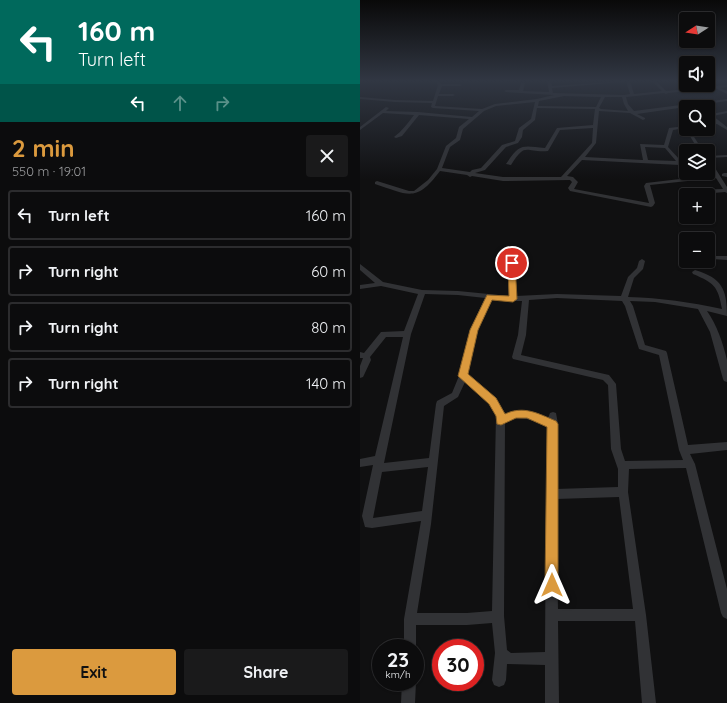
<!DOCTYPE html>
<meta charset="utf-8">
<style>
:root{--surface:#0c0c0d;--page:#1a1a1b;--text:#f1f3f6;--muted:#9a9b9d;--line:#2c2c2e;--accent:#db9a3e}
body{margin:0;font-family:Quicksand,sans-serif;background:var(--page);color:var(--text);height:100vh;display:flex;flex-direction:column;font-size:15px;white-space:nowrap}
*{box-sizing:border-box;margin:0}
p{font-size:13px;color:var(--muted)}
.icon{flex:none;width:22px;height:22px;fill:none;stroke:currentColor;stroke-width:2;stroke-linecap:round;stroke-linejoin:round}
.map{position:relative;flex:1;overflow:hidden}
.side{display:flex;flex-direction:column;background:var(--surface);width:360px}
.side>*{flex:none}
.banner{background:#00695c;color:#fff;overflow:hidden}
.needle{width:26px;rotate:258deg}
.tools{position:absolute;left:319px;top:12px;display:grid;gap:8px}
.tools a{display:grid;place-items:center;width:36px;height:36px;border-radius:4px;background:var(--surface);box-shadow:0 1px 3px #0004,0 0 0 1px var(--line);font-size:20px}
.speed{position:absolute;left:12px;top:639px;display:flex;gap:8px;font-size:20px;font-weight:700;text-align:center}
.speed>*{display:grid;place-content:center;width:52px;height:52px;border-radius:50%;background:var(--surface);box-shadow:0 1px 3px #0004,0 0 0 1px var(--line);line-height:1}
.speed small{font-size:10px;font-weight:400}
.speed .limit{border:6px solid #d22;background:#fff;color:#111}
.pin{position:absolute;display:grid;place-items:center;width:34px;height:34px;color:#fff;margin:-17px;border:2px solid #fff;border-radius:50%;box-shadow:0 1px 4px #0007}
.me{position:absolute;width:44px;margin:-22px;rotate:0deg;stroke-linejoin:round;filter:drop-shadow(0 0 3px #0008)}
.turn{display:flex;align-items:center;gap:14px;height:84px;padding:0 12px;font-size:18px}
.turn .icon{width:52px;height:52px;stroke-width:2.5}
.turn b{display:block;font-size:28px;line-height:34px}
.lanes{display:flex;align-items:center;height:38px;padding:0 12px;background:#0003;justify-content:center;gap:20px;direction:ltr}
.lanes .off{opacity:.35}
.round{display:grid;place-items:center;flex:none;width:42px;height:42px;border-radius:4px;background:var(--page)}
.overview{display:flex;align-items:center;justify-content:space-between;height:68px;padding:0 12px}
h1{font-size:24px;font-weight:700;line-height:30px;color:var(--accent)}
.action{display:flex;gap:8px;margin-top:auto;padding:8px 12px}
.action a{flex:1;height:46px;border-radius:4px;background:var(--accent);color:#111;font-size:16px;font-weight:700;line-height:46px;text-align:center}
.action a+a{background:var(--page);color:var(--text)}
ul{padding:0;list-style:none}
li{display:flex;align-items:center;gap:12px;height:50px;margin:0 8px 6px;padding:0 4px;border:2px solid var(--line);border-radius:4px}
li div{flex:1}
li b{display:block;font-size:15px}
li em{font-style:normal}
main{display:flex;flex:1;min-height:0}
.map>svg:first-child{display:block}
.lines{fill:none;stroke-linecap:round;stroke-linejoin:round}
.minor{fill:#313235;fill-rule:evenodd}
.route{fill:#db9a3e;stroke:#8e6428}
</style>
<main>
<section class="side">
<div class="banner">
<div class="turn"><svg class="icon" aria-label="left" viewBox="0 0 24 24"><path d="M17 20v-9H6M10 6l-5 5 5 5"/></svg><div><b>160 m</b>Turn left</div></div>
<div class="lanes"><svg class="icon" aria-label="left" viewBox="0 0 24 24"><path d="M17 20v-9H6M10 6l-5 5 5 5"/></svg><svg class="icon off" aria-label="ahead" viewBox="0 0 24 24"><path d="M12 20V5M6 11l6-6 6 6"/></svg><svg class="icon off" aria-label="right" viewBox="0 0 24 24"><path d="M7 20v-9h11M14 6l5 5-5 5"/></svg></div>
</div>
<div class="overview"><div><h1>2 min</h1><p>550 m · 19:01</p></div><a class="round"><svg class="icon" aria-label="close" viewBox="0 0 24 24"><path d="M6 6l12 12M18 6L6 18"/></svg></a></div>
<ul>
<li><svg class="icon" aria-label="left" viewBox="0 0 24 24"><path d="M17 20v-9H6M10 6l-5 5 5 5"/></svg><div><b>Turn left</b></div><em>160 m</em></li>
<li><svg class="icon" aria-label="right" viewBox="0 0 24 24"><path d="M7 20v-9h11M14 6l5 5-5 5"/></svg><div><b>Turn right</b></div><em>60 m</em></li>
<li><svg class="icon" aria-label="right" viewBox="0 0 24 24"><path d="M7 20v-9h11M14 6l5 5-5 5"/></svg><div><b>Turn right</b></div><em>80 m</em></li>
<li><svg class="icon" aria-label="right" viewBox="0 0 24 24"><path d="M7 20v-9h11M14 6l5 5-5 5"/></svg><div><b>Turn right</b></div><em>140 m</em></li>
</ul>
<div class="action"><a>Exit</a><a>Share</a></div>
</section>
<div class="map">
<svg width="367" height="703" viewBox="0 0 367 703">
<rect width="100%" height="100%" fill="#101011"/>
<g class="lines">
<path class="minor" d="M 75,81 L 79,81 L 81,84 L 100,84 L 102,85 L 100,86 L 82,86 L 79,94 L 93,94 L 95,95 L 93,96 L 78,96 L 75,106 L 122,109 L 135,104 L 177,99 L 194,95 L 146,92 L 144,91 L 146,90 L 159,90 L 161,83 L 163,82 L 165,83 L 163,91 L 189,92 L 187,81 L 191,81 L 192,86 L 264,81 L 262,82 L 192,88 L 193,93 L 264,95 L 270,94 L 266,81 L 270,81 L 274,94 L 302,91 L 292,81 L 296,81 L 306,91 L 327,89 L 318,81 L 322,81 L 331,88 L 367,85 L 367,87 L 360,88 L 367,91 L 367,94 L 355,88 L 308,93 L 306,94 L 304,93 L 266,97 L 268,104 L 274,111 L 367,99 L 367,101 L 277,114 L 285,118 L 285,119 L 283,120 L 270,113 L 239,111 L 236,143 L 225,157 L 283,160 L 280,144 L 304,145 L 309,128 L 326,126 L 326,129 L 329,129 L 343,151 L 339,151 L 325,128 L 313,130 L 308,147 L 321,161 L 326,160 L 326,164 L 320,165 L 222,160 L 207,176 L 213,177 L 218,182 L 214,189 L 289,203 L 284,186 L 286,183 L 354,175 L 348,165 L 348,159 L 350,160 L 367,187 L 367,193 L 365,192 L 331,195 L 332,192 L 336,190 L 363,189 L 356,178 L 290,185 L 295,203 L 293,206 L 291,207 L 210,191 L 208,188 L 212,182 L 210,180 L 143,181 L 112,176 L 110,177 L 107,175 L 80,171 C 56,203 49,195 15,184 L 15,182 L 17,181 L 49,191 L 54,191 L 68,180 L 77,169 L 86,146 L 96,138 L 99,127 L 109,119 L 59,115 L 42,136 L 36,138 L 34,137 C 42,131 48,123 54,115 L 23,113 L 0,130 L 0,127 L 26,107 L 29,108 L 26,111 L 58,112 L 112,117 L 119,111 L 73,108 L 71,107 L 72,103 L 35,102 L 0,99 L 0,97 L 35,100 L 73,101 L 78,85 ZM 204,96 L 241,97 L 236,107 L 178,106 L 179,101 ZM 245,97 L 262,97 L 264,104 L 268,111 L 241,109 L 239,108 ZM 175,102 L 171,119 L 159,128 L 155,141 L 142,145 L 121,168 L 112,170 L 110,172 L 82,168 L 90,147 L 100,140 L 103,129 L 124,111 L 136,106 ZM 177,108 L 235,109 L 233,125 L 197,128 L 185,148 C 162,146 160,143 146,164 L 151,165 C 166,141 165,153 188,151 L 200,130 L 233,128 L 232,143 L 201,177 L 143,177 L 115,173 L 125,170 L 146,147 L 158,143 L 162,137 L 163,130 L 175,120 ZM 285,147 L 305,148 L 316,161 L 288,160 Z
M 367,111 L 367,113 L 353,116 L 367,127 L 367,130 L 357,124 L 348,126 L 348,124 L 355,122 L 348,115 L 348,112 L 351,114 Z
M 367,155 L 367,157 L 348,158 L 348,156 Z
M 364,173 L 367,173 L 367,177 L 362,176 L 362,174 Z
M 342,217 L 348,217 L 351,222 L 350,223 L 346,223 Z
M 354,256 L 367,256 L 367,260 L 352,259 L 351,258 Z
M 282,259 L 285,261 L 283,269 L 274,278 L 268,297 C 302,298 329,302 362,309 C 358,286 354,283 333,274 L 332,272 L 335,270 C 362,278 367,289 367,316 L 347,311 C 357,325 363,343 367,360 C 367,367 367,375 367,382 L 364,381 L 363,379 L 350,332 L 338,309 L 295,302 L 270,301 L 273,306 L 285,345 L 306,351 L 307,353 L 328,445 L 367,442 L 367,450 L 330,454 L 335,464 L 367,589 L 367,619 L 363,617 L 361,613 L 326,468 L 269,469 L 268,492 L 286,615 L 296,703 L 282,703 L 275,621 L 198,621 L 199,703 L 185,703 L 185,665 L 147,664 L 146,680 L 144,685 L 139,687 L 134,685 L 132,680 L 135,653 L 132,623 L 107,625 L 56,625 L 56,648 L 55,651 L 55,648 L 44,648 L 44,619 L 61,521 L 12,528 L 5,527 L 2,516 L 13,465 L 0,467 L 0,459 L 15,456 L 43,337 L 26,337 L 10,357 L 11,360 L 4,375 L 3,377 L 0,378 L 0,366 L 3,358 L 0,358 L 0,352 L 4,353 L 21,332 L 44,331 L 58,294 L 21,286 L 0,289 L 0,285 L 15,283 L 0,270 L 0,264 L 23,282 L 62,290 L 98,291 L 149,296 L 148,263 L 151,261 L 154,263 L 156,296 L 197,294 L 261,296 L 268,277 L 277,268 L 279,261 ZM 65,294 L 98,295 L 125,298 L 110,330 L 99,376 L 92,393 L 77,401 L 76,404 L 69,458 L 24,463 L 51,334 ZM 197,298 L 262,301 L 265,306 L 279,349 L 299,355 L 319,450 L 323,460 L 265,461 L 261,449 L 256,384 L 249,375 L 161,355 L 166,335 L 169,300 ZM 132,299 L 153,301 L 162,301 L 158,335 L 152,357 L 153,359 L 243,380 L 248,385 L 251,449 L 258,469 L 258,487 L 196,489 L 198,424 L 196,413 L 193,412 L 190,413 L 188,418 C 173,412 161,408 145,414 L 136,398 L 107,375 L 118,330 ZM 105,382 L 130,404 L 136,415 L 132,611 L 107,613 L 57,613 L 71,524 L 84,406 L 98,397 ZM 155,418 L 167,419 L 188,426 L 186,494 L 185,652 L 151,653 L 147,650 L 144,616 L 145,422 ZM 68,467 L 62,511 L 13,518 L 22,472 ZM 259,497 L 273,609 L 198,609 L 196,499 Z
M 55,681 L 56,682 L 55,703 L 41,703 L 42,682 L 55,682 Z"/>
</g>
<linearGradient id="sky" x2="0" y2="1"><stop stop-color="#090909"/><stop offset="0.45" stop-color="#313743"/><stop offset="1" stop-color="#313743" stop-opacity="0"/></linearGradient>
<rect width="367" height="179" fill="url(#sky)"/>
<path class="route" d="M 152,260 L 155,263 L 157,299 L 153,302 L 132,300 L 118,330 L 108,374 L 136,398 L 145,414 C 164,405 179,414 196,421 L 198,424 L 198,585 L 196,589 L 192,591 L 187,589 L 185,585 L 187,427 L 167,418 L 156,418 L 141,425 L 137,424 L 136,416 L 129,404 L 98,376 L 110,330 L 127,295 L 149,296 L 148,263 Z"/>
</svg>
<div class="tools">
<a><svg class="needle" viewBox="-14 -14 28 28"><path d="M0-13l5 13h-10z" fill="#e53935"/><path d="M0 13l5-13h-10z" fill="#9a9b9d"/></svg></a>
<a><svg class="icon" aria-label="sound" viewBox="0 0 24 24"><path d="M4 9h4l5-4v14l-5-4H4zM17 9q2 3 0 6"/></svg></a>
<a><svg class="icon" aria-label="search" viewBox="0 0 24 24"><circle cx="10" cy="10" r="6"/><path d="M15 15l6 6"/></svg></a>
<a><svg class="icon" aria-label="layers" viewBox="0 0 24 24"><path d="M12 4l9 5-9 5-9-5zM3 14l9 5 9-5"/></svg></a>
<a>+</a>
<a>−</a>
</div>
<div class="speed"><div>23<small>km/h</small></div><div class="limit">30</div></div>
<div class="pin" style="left:152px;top:263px;background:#d93025"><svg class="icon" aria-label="arrive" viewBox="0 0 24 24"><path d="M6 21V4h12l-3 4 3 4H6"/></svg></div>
<svg class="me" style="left:192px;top:585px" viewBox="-20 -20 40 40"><path d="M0-17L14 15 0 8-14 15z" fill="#db9a3e" stroke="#fff" stroke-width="4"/></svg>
</div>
</main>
